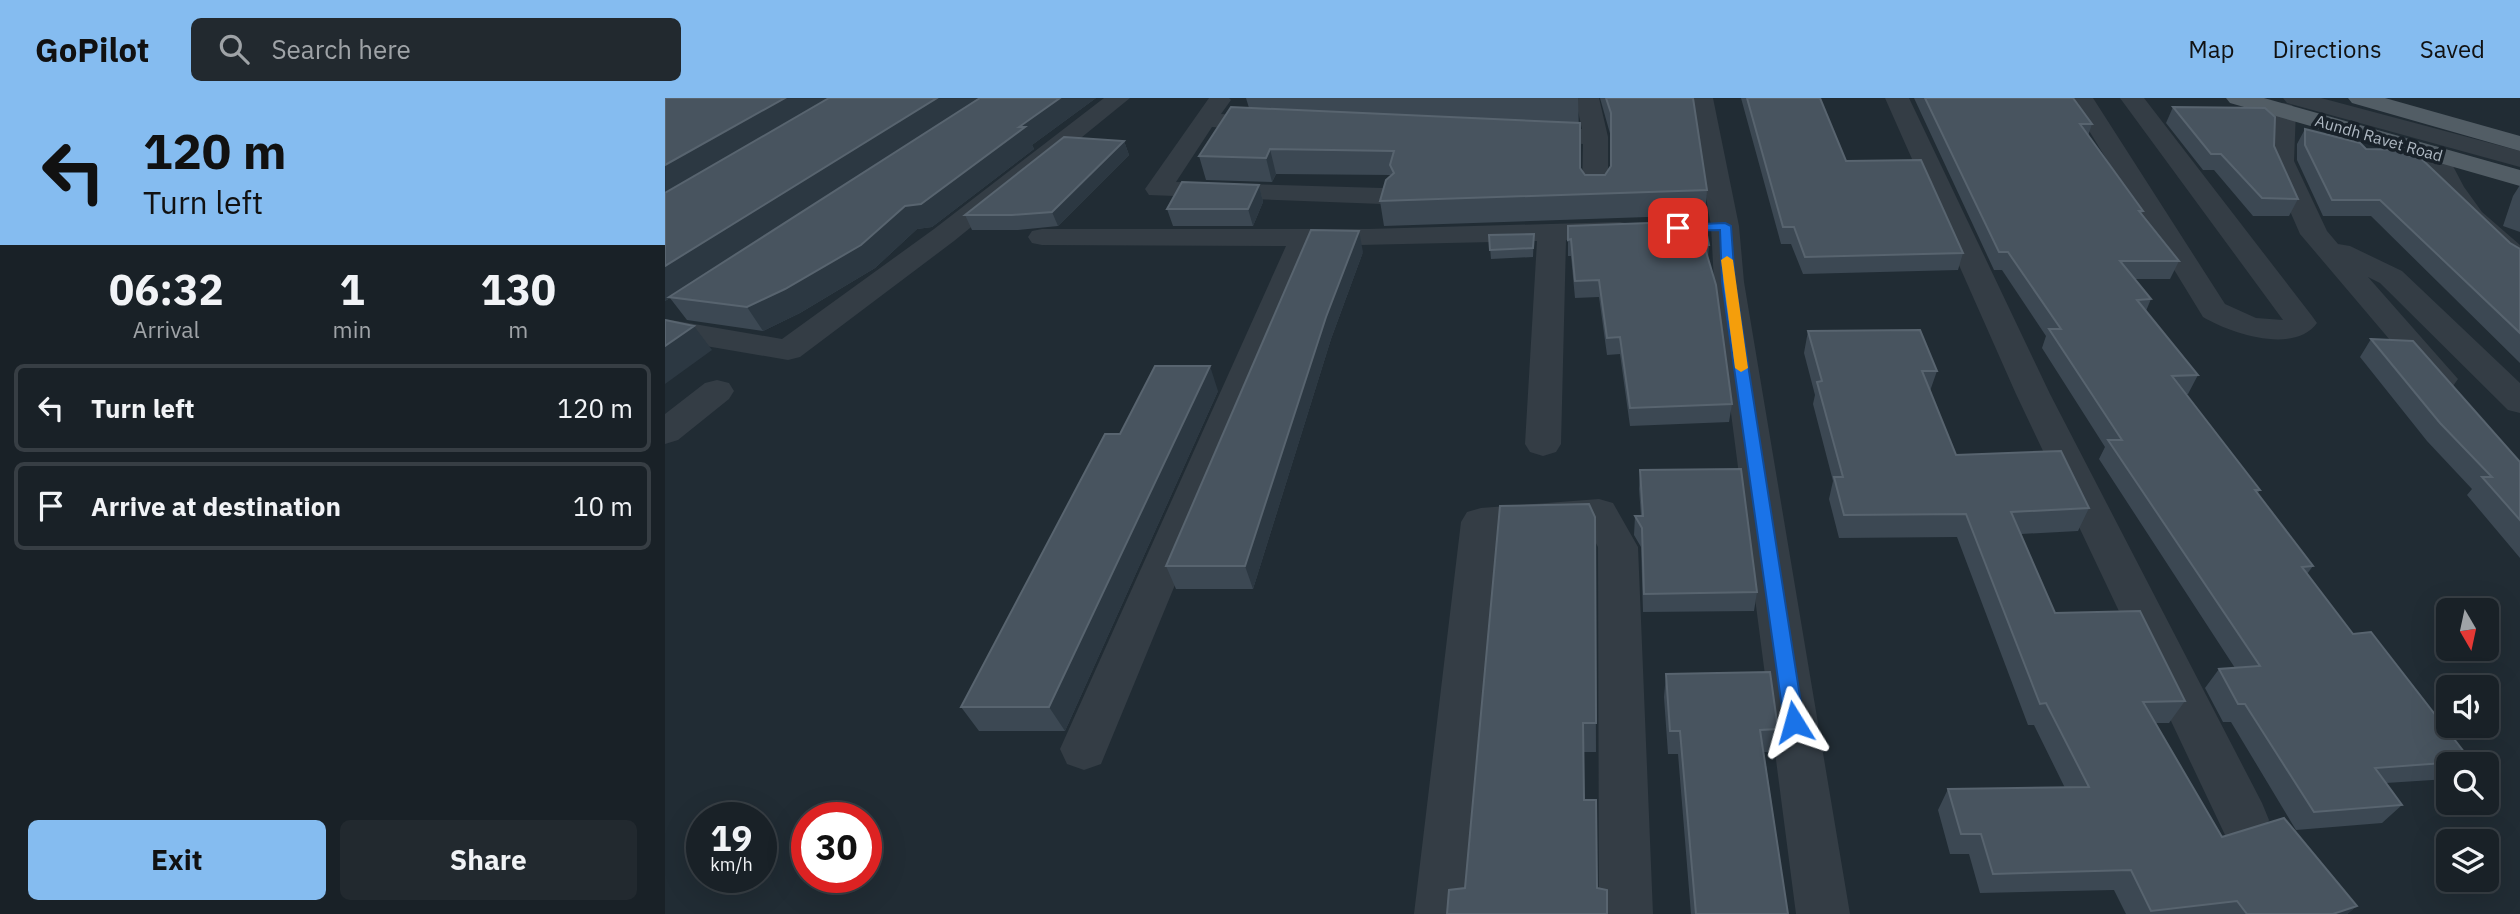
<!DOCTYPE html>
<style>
:root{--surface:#192127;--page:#22292f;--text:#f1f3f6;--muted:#9fa3a7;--line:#373e44;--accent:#85bcf0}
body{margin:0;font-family:"IBM Plex Sans",sans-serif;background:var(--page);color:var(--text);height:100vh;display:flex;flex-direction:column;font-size:26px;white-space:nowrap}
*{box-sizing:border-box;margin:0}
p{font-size:23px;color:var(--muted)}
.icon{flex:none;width:38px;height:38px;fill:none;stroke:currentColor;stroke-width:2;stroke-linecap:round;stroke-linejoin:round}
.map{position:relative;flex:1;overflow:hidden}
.panel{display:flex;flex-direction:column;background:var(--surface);width:665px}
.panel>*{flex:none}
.hud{background:#85bcf0;color:#111;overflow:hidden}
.needle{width:46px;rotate:171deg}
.fabs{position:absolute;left:1771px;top:500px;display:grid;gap:14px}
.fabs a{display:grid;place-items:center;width:63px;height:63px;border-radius:10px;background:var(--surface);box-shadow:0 7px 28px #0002,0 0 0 2px var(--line);font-size:35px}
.speed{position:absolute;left:21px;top:704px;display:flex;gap:14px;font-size:35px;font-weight:700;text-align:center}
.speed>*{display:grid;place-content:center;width:91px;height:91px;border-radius:50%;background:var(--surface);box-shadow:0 7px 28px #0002,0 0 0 2px var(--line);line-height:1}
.speed small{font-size:18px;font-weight:400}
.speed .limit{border:10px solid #d22;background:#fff;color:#111}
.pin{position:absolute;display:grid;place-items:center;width:60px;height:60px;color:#fff;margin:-30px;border-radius:14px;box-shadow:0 4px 10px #0006}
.me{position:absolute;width:77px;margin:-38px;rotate:352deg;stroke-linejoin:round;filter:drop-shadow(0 0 5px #0008)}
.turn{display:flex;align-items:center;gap:24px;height:147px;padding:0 28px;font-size:32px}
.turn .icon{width:91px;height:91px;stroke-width:2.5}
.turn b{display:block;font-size:49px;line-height:60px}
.eta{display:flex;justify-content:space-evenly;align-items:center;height:119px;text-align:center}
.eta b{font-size:42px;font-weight:700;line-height:49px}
.primary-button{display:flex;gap:14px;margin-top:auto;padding:14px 28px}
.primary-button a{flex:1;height:80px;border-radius:10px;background:var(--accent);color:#111;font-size:28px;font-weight:700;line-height:80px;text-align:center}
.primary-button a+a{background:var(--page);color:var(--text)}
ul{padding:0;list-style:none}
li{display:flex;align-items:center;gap:21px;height:88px;margin:0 14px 10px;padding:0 14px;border:4px solid var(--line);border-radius:10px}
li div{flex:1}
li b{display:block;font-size:26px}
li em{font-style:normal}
header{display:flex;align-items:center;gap:42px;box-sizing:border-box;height:98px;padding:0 35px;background:var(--accent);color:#111}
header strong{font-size:33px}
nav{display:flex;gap:38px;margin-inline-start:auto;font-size:24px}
.search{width:490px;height:63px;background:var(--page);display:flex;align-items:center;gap:18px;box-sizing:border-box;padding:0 24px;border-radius:10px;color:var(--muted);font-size:26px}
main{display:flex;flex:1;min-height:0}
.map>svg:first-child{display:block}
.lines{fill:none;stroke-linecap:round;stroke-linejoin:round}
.minor{fill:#343d45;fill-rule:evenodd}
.major{fill:#525d65;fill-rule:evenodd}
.wall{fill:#3c4853}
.shaded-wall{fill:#2c3842}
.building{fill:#48545f;stroke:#58646f;stroke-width:2}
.route{fill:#1a73e8;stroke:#114b97;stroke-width:2}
.slow{fill:#f59e0b}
.labels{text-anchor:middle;stroke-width:7;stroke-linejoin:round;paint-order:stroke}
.far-street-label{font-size:16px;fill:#aeb8c2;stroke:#19222a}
</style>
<header>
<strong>GoPilot</strong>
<div class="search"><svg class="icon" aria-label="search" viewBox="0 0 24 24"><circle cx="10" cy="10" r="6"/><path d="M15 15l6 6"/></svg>Search here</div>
<nav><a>Map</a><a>Directions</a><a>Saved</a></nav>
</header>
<main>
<section class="panel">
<div class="hud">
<div class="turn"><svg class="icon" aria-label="left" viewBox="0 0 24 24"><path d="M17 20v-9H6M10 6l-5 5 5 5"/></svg><div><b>120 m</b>Turn left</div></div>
</div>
<div class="eta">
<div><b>06:32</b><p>Arrival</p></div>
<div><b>1</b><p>min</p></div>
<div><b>130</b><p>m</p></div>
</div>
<ul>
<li><svg class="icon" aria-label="left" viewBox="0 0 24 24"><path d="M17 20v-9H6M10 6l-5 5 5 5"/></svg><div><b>Turn left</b></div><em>120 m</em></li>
<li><svg class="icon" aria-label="arrive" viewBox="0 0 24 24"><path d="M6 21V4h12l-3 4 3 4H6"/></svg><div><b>Arrive at destination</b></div><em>10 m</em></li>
</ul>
<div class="primary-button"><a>Exit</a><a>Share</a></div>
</section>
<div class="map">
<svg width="1855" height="816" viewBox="0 0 1855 816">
<rect width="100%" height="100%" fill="#212c34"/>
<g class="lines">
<path class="minor" d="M 439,0 L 465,0 L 289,143 L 135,259 L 123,262 L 0,241 L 0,221 L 117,241 L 269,131 Z
M 544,0 L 564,0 L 566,2 L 556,16 L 610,19 L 618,21 L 622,26 L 618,31 L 610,33 L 547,29 L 511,84 L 717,90 L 726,92 L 730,98 L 726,104 L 717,106 L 484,97 L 480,91 Z
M 910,0 L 934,0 L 943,39 L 943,93 L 939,99 L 930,101 L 921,99 L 917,93 L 918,46 L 863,43 L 854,41 L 851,36 L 854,31 L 863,29 L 917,31 Z
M 1024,0 L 1048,0 L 1074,128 L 1079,184 L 1185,816 L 1131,816 L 1049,184 L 1046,128 Z
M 1220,0 L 1244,0 L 1385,296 L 1597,705 L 1604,722 L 1597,739 L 1579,745 L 1561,739 L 1351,296 Z
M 1404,0 L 1428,0 L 1560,206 L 1591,220 L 1618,222 L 1455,0 L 1479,0 L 1647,218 L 1652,225 C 1629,257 1565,235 1538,219 Z
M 1618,0 L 1656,0 L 1855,53 L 1855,69 L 1622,5 Z
M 1619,5 L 1627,7 L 1631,12 L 1629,63 L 1662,133 L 1673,146 L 1685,148 L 1737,173 L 1855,285 L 1855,315 L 1843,312 L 1715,185 L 1703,179 L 1793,281 L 1788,288 L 1776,291 L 1764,288 L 1635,136 L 1603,63 L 1607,12 L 1611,7 Z
M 1770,48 L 1779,51 L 1799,89 L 1817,114 L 1855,147 L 1855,171 C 1842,167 1834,159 1824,149 C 1792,121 1776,95 1757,56 L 1761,51 Z
M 955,124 L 965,126 L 969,132 L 965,138 L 901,142 L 896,346 L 891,354 L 878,358 L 865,354 L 860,346 L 872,143 L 650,148 L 436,666 L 419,672 L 402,666 L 395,651 L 621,148 L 377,147 L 367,145 L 363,139 L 367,133 L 377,131 L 703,131 Z
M 52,282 L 64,285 L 69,293 L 64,301 L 13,342 L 0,346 L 0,316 L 40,285 Z
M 934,401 L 948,405 L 973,449 L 988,816 L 934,816 L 933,449 L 923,430 L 835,437 L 803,816 L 749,816 L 796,424 L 802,414 L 816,410 Z"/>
<path class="major" d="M 1561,0 L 1599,0 L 1855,72 L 1855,88 L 1565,5 Z
M 1683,0 L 1720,0 L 1855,38 L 1855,53 L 1687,5 Z"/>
</g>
<path class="wall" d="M 0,0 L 431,0 L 367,47 L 369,51 L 267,129 L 252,131 L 210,170 L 135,215 L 98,233 L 22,222 L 5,200 L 0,203 Z
M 581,0 L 913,0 L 915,70 L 920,77 L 940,77 L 946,69 L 946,39 L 935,0 L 1028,0 L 1042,92 L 1040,117 L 719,128 L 715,103 L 726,77 L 611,76 L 607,84 L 541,82 L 534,58 L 584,10 Z
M 1076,0 L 1155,0 L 1181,63 L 1298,155 L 1293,172 L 1138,176 L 1126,146 L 1116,146 Z
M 1249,0 L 1408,0 L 1427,26 L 1423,38 L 1478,113 L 1477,116 L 1514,163 L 1505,181 L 1470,181 L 1486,201 L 1481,213 L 1533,277 L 1523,296 L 1521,296 L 1595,392 L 1592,396 L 1648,468 L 1642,476 L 1688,536 L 1806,663 L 1801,667 L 1783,667 L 1783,681 L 1721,685 L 1737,707 L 1717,725 L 1631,732 L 1566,624 L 1558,624 L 1540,590 L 1554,571 L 1570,570 L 1434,361 L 1440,349 L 1377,250 L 1381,238 L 1337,172 L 1329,172 Z
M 1508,9 L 1609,48 L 1633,101 L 1624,118 L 1588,118 L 1549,72 L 1538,72 L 1501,25 Z
M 1640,31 L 1701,51 L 1855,151 L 1855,265 L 1706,118 L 1658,118 L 1632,62 L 1632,46 Z
M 459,43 L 464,57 L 393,128 L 353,132 L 307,132 L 300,117 Z
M 594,87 L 598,104 L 588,128 L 508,128 L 502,111 Z
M 1855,87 L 1855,134 L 1838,128 L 1848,98 Z
M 903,128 L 1044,147 L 1043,160 L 1067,306 L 1064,324 L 965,328 L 955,256 L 942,257 L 934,199 L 910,200 L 906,158 L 903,158 Z
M 869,136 L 868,159 L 826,161 L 824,137 Z
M 698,154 L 666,241 L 588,491 L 511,491 L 501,468 Z
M 1143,233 L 1272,273 L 1265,293 L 1291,357 L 1424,410 L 1413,433 L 1356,436 L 1390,515 L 1520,603 L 1504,625 L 1490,625 L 1557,739 L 1692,808 L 1682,816 L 1461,816 L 1449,792 L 1315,795 L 1304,756 L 1285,756 L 1273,712 L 1283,691 L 1400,690 L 1369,627 L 1363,627 L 1292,439 L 1174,440 L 1164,401 L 1168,383 L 1148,306 L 1150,297 L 1139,255 Z
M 1706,241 L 1855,364 L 1855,460 L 1802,397 L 1807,391 L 1762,343 L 1695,259 Z
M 553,293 L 400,633 L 314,633 L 296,609 L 455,336 Z
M 975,372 L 1092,494 L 1089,513 L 978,514 L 976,449 L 969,437 L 970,418 L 976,418 L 974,391 Z
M 930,419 L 931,654 L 919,654 L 800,790 Z
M 1001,576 L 1113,631 L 1107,654 L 1099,654 L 1123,816 L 1026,816 L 1013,656 L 1003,656 L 999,599 Z"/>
<path class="shaded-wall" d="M 120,0 L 168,0 L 0,98 L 0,67 Z
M 272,0 L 314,0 L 4,199 L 5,200 L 0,203 L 0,168 Z
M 395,0 L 431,0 L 367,47 L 369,51 L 267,129 L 252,131 L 210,170 L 135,215 L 98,233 L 82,209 L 354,29 Z
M 459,43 L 464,57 L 393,128 L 387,114 Z
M 605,51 L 611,76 L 607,84 L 601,60 Z
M 594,87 L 598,104 L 588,128 L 583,111 Z
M 694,133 L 698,154 L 666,241 L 588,491 L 580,468 L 661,219 Z
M 29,228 L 47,252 L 0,286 L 0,248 Z
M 545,268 L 553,293 L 400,633 L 384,609 Z
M 1692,808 L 1682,816 L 1668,816 Z"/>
<path class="building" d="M 0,0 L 120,0 L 0,67 Z
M 164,0 L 272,0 L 0,168 L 0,95 Z
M 315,0 L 395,0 L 354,29 L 360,29 L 256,106 L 240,108 L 196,147 L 120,191 L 82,209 L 4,199 Z
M 941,0 L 1028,0 L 1042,92 L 715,103 L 721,82 L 729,75 L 725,67 L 729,53 L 605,51 L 601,60 L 534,58 L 566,9 L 915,25 L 915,70 L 920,77 L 940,77 L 946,68 L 946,15 Z
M 1082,0 L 1155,0 L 1181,63 L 1256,62 L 1298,155 L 1140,159 L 1129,129 L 1118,129 Z
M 1260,0 L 1408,0 L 1427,26 L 1415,26 L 1478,113 L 1474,113 L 1514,163 L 1455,163 L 1486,201 L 1472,202 L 1533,277 L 1507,278 L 1595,392 L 1590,392 L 1648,468 L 1637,469 L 1688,536 L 1706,534 L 1806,663 L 1710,670 L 1737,707 L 1649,714 L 1580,606 L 1573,606 L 1554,571 L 1595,568 L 1443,342 L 1457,342 L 1384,231 L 1396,231 L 1343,154 L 1334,154 Z
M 1508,9 L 1600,10 L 1610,19 L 1609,48 L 1633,101 L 1597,100 L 1556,56 L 1546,56 Z
M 1640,31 L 1695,45 L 1701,51 L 1747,52 L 1845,145 L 1855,151 L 1855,235 L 1715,102 L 1667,102 L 1640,47 Z
M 399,39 L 459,43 L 387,114 L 347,117 L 300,117 Z
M 517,84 L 594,87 L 583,111 L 502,111 Z
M 1039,123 L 1044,147 L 1039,147 L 1051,187 L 1067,306 L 965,310 L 955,239 L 942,240 L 934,182 L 910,183 L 906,141 L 903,142 L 903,128 Z
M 646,132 L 694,133 L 661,219 L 580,468 L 501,468 Z
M 869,136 L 868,150 L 825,152 L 824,137 Z
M 0,222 L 29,228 L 0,248 Z
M 1255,232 L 1272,273 L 1257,273 L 1291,357 L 1396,353 L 1424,410 L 1346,414 L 1390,515 L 1475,513 L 1520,603 L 1478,604 L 1557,739 L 1619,720 L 1692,808 L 1668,816 L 1582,816 L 1572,803 L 1486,813 L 1466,772 L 1328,776 L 1316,736 L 1296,736 L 1283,691 L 1424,689 L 1381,605 L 1375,606 L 1301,416 L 1179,417 L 1169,379 L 1178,379 L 1152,284 L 1157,283 L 1143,233 Z
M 1706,241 L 1748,243 L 1855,364 L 1855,422 L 1817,379 L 1827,379 L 1775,325 Z
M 490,268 L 545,268 L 384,609 L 296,609 L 440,336 L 455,336 Z
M 1076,371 L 1092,494 L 979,496 L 977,430 L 970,418 L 978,418 L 975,372 Z
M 924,406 L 930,419 L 931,625 L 918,625 L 919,702 L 931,702 L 932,790 L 942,792 L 942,816 L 782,816 L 784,792 L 800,790 L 835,408 Z
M 1105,574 L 1113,631 L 1095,632 L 1123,816 L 1031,816 L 1015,633 L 1005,633 L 1001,576 Z"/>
<path class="route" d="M 1060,125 L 1066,128 L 1070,184 L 1139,624 L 1136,630 L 1129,632 L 1122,630 L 1119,624 L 1057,184 L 1055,132 L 1013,133 L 1008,130 L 1013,127 Z"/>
<path class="slow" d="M 1062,158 L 1068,162 L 1083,270 L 1076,274 L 1070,270 L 1056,162 Z"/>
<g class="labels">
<g class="far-street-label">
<text transform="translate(1714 40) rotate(16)" y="6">Aundh Ravet Road</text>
</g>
</g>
</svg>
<div class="fabs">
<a><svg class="needle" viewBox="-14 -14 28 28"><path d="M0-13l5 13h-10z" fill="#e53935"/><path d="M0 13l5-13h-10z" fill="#9fa3a7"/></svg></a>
<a><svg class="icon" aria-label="sound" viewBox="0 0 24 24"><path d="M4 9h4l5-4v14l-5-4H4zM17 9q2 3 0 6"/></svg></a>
<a><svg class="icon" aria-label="search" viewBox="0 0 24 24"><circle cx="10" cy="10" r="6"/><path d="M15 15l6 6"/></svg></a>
<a><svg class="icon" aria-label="layers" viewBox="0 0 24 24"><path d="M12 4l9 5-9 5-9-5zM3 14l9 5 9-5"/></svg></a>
</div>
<div class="speed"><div>19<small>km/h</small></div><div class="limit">30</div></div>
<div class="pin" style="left:1013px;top:130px;background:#d93025"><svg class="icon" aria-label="arrive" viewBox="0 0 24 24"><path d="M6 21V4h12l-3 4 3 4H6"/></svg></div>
<svg class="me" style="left:1129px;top:624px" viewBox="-20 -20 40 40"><path d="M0-17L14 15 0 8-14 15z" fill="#1a73e8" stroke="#fff" stroke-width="4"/></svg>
</div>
</main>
